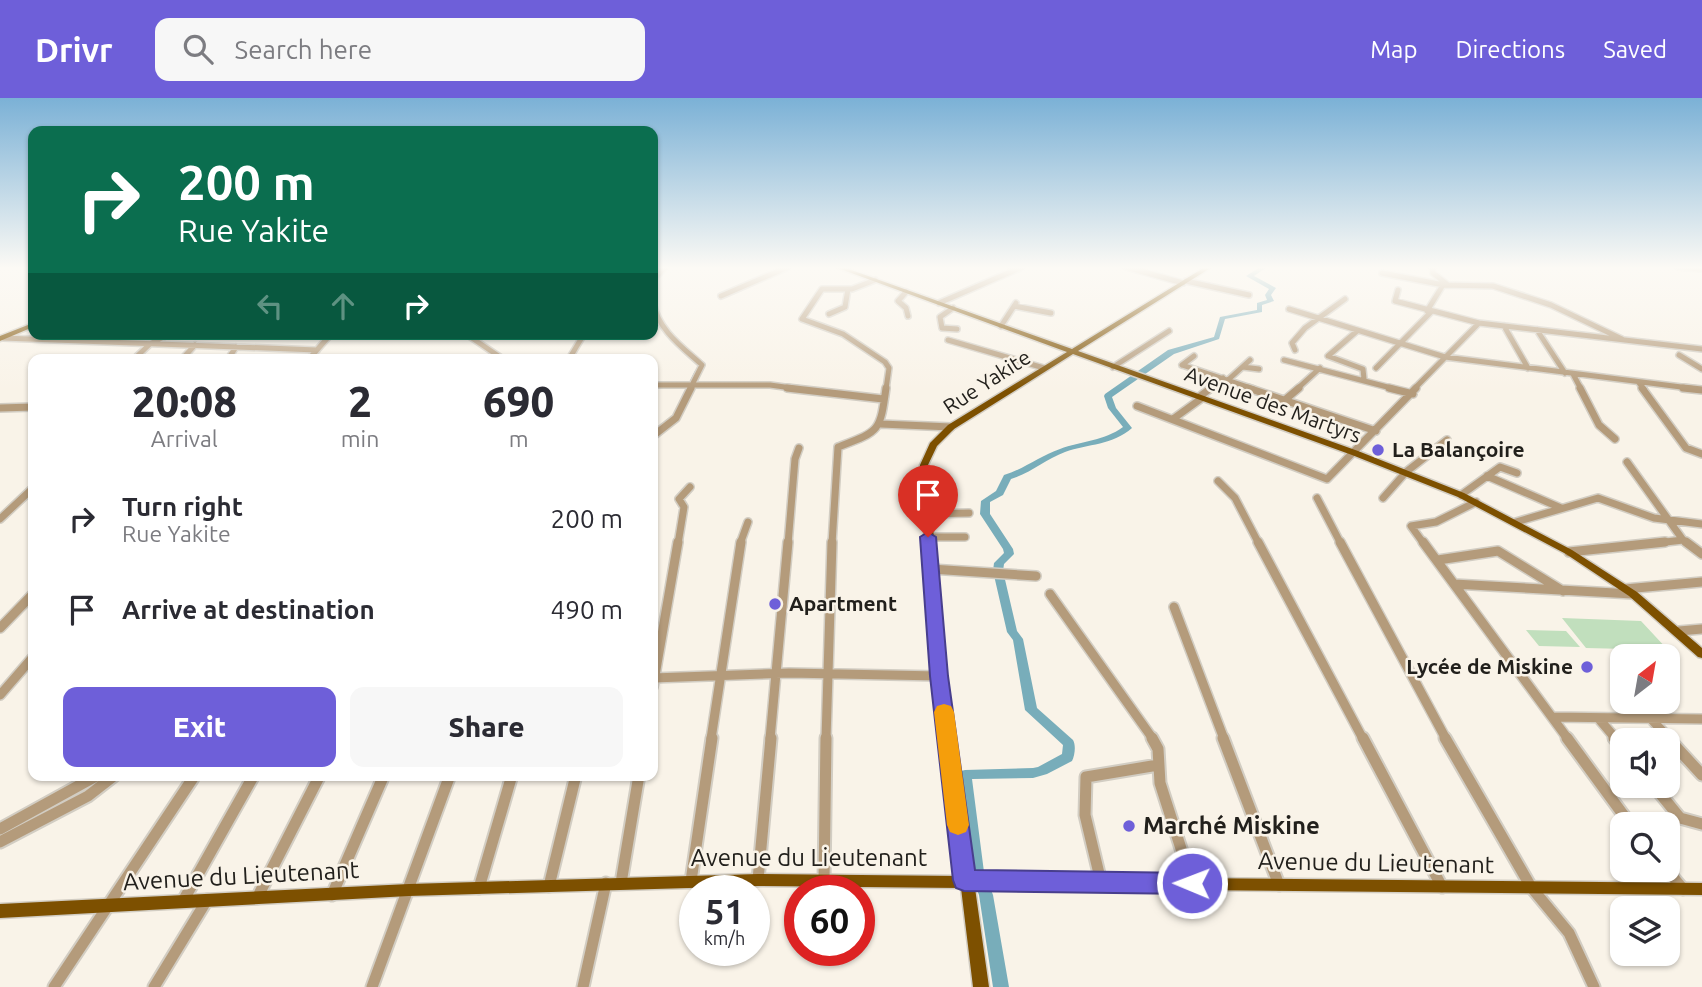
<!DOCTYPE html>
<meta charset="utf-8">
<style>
:root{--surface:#fff;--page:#f7f7f7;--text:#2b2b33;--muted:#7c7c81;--accent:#6e5fd9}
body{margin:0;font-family:Ubuntu,sans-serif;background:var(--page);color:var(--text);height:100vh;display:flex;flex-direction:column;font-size:26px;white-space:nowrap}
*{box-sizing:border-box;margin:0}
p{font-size:23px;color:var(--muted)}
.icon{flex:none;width:38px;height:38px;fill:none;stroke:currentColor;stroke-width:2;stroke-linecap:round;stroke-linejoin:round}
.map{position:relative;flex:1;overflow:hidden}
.drawer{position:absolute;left:28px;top:256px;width:630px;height:427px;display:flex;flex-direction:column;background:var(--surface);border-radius:14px;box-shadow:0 2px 5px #0004}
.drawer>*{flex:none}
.hud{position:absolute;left:28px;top:28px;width:630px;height:214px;border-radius:14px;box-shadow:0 2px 5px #0004;background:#0b6e4f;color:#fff;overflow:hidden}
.needle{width:46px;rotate:31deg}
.controls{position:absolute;left:1610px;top:546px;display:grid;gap:14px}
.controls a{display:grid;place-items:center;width:70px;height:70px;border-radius:14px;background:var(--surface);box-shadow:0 2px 5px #0004;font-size:35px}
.speed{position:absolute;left:679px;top:777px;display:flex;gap:14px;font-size:35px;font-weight:700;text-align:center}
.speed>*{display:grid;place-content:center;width:91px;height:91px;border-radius:50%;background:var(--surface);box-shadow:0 2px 5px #0004;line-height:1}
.speed small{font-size:18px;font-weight:400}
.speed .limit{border:10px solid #d22;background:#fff;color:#111}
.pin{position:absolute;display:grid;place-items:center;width:60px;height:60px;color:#fff;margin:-72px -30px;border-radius:50% 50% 50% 0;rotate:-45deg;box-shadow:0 0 7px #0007}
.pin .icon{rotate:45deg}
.me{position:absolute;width:77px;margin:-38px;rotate:271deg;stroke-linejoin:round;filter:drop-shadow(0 0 5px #0008)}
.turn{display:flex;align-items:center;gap:24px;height:147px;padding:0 35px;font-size:32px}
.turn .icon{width:91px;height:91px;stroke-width:2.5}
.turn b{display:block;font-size:49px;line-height:60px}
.lanes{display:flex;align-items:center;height:66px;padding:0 35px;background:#0003;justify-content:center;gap:35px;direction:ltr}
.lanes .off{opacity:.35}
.eta{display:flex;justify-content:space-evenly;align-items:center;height:119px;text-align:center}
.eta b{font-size:42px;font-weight:800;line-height:49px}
.primary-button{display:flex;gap:14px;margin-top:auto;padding:14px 35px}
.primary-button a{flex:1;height:80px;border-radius:14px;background:var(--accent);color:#fff;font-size:28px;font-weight:800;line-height:80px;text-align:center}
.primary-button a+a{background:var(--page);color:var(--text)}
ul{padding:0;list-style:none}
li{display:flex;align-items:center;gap:21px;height:91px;padding:0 35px}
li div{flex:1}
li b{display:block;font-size:26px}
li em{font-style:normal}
header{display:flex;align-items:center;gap:42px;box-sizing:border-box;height:98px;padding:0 35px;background:var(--accent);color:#fff}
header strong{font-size:33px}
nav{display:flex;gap:38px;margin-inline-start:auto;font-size:24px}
.search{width:490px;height:63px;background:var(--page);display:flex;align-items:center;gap:18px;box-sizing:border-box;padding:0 24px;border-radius:14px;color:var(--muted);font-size:26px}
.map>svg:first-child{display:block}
.green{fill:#c1dfbd}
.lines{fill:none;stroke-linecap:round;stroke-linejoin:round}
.stream{stroke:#78adba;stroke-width:2}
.river{fill:#78adba;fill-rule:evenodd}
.minor-far3-casing{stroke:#d2cdc3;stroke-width:8}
.minor-far2-casing{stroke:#d2cdc3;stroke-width:10}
.minor-far1-casing{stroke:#d2cdc3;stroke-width:12}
.minor-casing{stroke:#d2cdc3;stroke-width:15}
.major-casing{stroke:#d2cdc3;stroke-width:3}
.minor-far3{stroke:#b49b7b;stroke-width:5}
.minor-far2{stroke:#b49b7b;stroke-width:7}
.minor-far1{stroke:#b49b7b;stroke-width:9}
.minor{stroke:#b49b7b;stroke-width:11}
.major{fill:#7d5000;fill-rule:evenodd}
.route{fill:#6e5fd9;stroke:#483e8d;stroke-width:2}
.slow{fill:#f59e0b}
.poi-dot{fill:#6e5fd9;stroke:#f9f3e8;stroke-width:2.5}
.labels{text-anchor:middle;stroke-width:5;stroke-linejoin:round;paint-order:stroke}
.street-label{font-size:21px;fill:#22201c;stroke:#f9f3e8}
.poi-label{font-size:21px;font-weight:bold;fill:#22201c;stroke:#f9f3e8;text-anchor:start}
.near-poi-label{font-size:24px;font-weight:bold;fill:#22201c;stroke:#f9f3e8;text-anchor:start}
.near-street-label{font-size:24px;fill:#22201c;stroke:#f9f3e8}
</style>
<header>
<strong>Drivr</strong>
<div class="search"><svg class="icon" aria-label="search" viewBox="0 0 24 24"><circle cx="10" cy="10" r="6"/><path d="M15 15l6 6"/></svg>Search here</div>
<nav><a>Map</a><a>Directions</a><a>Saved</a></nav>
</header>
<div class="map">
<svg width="1702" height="889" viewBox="0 0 1702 889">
<rect width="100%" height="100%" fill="#f9f3e8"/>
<path class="green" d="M 1562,520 L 1641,523 L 1668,552 L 1586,550 Z
M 1526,532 L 1566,533 L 1580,549 L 1539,548 Z"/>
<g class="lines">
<path class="stream" d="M 653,219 L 661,229
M 680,305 L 696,273"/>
<path class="river" d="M 1260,169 L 1267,169 L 1254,178 L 1276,190 L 1271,197 L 1274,203 L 1262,207 L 1262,214 L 1225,221 L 1219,241 L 1174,256 L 1112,299 L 1116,310 L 1132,330 C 1113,347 1088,346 1065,354 C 1046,361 1031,375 1011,381 L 1003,397 L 990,404 L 990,416 L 1013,451 L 1014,456 L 1004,466 L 1003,473 L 1017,533 L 1023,541 L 1037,610 L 1073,642 C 1076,647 1075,657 1072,663 L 1047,676 L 1033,680 L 972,681 L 984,774 L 993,797 L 1009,889 L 993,889 L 979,797 L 970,774 L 959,677 L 961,673 L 965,672 L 1033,670 L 1038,669 L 1062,656 L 1063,647 L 1025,612 L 1013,542 L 1007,534 L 993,473 L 994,465 L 1004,455 L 1003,451 L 980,416 L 981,403 L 996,393 L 1004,377 C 1024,371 1040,358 1060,351 C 1081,343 1104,343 1123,329 L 1108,310 L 1104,298 L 1105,296 L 1168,252 L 1214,239 L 1220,219 L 1257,212 L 1257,205 L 1267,202 L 1265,197 L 1269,191 L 1246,178 Z"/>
<defs>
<path id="minor-far3" d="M 1126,169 L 1183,185
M 1432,169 L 1433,175 L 1448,187
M 1678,169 L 1702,171
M 1382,175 L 1444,187
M 653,182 L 665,169
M 875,182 L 852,191 L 822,191 L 802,221 L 843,236 L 885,264 L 889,270 L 886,291
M 1186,183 L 1249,197
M 1398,192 L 1395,203 L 1479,225
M 906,194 L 898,203 L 906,210 L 908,218
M 721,198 L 788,169
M 653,204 C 658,232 682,249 702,267 L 690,291
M 939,205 L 1022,169
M 1014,208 L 1051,215
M 953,210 L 940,219 L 942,230 L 957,231
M 1289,211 L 1445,259 L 1697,291
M 1427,213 L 1443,187 L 1493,188 L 1551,207 L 1622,241
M 829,216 L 845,209 L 848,191
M 1001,228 L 1016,205
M 1504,228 L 1528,270
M 1537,232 L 1565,275
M 1357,233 L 1328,258 L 1363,271 L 1364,281
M 466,236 L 503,261
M 3,240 L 317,252
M 948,242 L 1044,270
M 1295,252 L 1292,245 L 1305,230 L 1345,201
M 1679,257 L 1702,271
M 134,261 L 150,246 L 169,236
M 182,261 L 195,247
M 228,261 L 236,249
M 309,261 L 331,236
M 569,261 L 584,236
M 1284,262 L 1395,291
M 1182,267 L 1254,291
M 1182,267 L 1194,258
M 1113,269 L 1169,233
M 1243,269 L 1259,271
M 1376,270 L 1431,214
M 1573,276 L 1581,291
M 1228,282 L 1250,262
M 1639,285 L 1644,291
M 653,287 L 770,287 L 799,291
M 1209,291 L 1223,280
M 1297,291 L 1320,270
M 1414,291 L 1479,225 L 1702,251"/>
<path id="minor-far2" d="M 787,290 L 883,301
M 1248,290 L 1376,333
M 1389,290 L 1413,296
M 1580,290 L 1599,327 L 1615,341
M 1642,290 L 1686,350 L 1702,356
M 1683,290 L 1702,292
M 1199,299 L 1211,290
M 1286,301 L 1299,290
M 1137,308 L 1327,381 L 1416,290
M 0,310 L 33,309
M 1173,321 L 1202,300
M 881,326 L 951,329
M 653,338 L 676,320 L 691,290
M 1627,364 L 1683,442 L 1649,446
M 1487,378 L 1561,410
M 1218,383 L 1235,400 L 1259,446
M 1461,397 L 1500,369 L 1517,375
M 1317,400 L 1341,446
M 1383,400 L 1406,374 L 1447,342
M 926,416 L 969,415
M 0,421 L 33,390
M 1516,424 L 1598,400 L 1654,420 L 1702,426
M 928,439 L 965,439
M 1683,442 L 1688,446
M 678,446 L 684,409 L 679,401 L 690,389
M 740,446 L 748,424
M 788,446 L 795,361 L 799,350
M 832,446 L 838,349 C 880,333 880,334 886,290
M 1424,446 L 1411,428 L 1436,424 L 1476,404"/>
<path id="minor-far1" d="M 1258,444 L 1363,641
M 1340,444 L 1446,641
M 1423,444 L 1568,641
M 1686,444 L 1702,456
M 1569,454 L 1665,444
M 1438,462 L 1498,453 L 1563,493
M 931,471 L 1036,478
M 1454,486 L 1633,496
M 1625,491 L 1702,484
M 1050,496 L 1153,641
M 1174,509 L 1224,641
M 0,530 L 33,496
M 1679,533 L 1702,531
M 653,580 L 789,575 L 939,578
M 653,589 L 678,444
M 0,597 L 33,559
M 1552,619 L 1702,621
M 1599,621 L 1616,641
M 1651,621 L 1670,641
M 711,641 L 741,444
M 770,641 L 788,444
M 826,641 L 832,444"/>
<path id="minor" d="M 1152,640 L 1158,651 L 1160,685 L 1192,785
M 1223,640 L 1279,787
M 1363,640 L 1442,789
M 1445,640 L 1531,789 L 1569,835 L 1594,889
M 1567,640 L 1630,726
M 1614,640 L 1622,649
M 1668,640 L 1702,677
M 1654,688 L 1680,720 L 1702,726
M 0,731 L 98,677
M 0,744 L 88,698 L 115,677
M 1667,772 L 1683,791
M 758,782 L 771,640
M 691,783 L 712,640
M 824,783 L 826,640
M 1101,784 L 1085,717 L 1086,679 L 1158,667
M 621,785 L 639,677
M 549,788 L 576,677
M 479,790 L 512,677
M 332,797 L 384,677
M 257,800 L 320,677
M 183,803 L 254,677
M 54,889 L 195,677
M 154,889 L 207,802
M 372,889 L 450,677
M 583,889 L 606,785"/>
<path id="major" d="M 835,169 L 843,169 L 1072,251 L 1205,169 L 1212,169 L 1078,253 L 1358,353 L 1464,395 L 1572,452 L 1637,494 L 1702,550 L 1702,560 L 1698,559 L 1629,498 L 1566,456 L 1458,399 L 1352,357 L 1073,256 L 954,331 L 937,348 L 928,367 L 945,578 L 973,778 L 1702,785 L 1702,797 L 975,790 L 989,889 L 973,889 L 961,790 L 758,788 L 409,798 L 0,820 L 0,806 L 409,786 L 758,776 L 959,778 L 933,578 L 920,367 L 930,345 L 948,327 L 1067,254 Z
M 33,225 L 33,229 L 0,243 L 0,238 Z"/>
</defs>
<use href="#minor-far3" class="minor-far3-casing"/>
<use href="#minor-far2" class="minor-far2-casing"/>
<use href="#minor-far1" class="minor-far1-casing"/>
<use href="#minor" class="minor-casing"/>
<use href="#major" class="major-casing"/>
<use href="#minor-far3" class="minor-far3"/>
<use href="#minor-far2" class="minor-far2"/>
<use href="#minor-far1" class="minor-far1"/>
<use href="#minor" class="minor"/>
<use href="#major" class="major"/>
</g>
<linearGradient id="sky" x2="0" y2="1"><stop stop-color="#7bb1d6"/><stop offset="0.58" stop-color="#fcfaf5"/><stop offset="1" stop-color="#fcfaf5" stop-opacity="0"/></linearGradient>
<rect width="1702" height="293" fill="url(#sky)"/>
<path class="route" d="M 928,434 L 936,439 L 948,578 L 975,772 L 1192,775 L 1200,778 L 1204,785 L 1200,793 L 1192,796 L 964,793 L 956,790 L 953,782 L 930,578 L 920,439 Z"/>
<path class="slow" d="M 944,606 L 951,608 L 954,614 L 969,727 L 966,734 L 958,737 L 950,734 L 947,727 L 934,614 L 937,608 Z"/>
<g class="poi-dot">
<circle cx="1378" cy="352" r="7"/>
<circle cx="775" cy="506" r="7"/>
<circle cx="1587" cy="569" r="7"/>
<circle cx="1129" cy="728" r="7"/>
</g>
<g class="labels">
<g class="street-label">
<text transform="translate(987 284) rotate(-33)" y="7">Rue Yakite</text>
<text transform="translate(1273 307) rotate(20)" y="7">Avenue des Martyrs</text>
</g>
<g class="poi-label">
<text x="1392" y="359">La Balançoire</text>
<text x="789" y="513">Apartment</text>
<text x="1573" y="576" text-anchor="end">Lycée de Miskine</text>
</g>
<g class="near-poi-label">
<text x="1143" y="736">Marché Miskine</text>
</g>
<g class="near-street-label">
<text x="809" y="768">Avenue du Lieutenant</text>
<text transform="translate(1376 765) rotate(1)" y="8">Avenue du Lieutenant</text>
<text transform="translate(241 778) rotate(-3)" y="8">Avenue du Lieutenant</text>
</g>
</g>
</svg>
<div class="controls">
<a><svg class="needle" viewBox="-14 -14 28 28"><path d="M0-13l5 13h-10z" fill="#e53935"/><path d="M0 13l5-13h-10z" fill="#7c7c81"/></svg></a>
<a><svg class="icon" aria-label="sound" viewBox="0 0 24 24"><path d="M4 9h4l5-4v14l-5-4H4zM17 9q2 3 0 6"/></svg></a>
<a><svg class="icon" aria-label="search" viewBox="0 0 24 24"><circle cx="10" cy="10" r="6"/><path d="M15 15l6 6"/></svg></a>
<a><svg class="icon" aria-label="layers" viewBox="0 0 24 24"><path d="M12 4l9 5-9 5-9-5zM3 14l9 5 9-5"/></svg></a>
</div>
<div class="speed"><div>51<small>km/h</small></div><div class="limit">60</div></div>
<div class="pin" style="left:928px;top:439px;background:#d93025"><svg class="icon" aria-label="arrive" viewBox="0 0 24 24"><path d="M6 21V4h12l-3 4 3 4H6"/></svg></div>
<svg class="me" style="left:1192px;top:785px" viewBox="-20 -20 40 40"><circle r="17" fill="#6e5fd9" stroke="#fff" stroke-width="3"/><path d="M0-11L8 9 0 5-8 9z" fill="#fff"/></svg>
<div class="hud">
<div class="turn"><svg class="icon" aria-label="right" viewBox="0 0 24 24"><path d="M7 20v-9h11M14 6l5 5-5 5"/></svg><div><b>200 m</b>Rue Yakite</div></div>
<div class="lanes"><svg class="icon off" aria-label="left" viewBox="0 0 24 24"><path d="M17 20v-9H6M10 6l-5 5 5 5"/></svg><svg class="icon off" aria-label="ahead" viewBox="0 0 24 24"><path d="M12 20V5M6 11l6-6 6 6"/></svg><svg class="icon" aria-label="right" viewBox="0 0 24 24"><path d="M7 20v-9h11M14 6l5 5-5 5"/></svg></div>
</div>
<section class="drawer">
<div class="eta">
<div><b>20:08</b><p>Arrival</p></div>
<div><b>2</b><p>min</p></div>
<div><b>690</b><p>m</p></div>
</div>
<ul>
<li><svg class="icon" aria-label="right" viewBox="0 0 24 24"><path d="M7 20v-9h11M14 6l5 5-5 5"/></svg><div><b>Turn right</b><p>Rue Yakite</p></div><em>200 m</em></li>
<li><svg class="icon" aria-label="arrive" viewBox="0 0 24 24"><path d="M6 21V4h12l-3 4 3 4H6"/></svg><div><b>Arrive at destination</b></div><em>490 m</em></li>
</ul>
<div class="primary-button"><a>Exit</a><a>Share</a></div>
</section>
</div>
